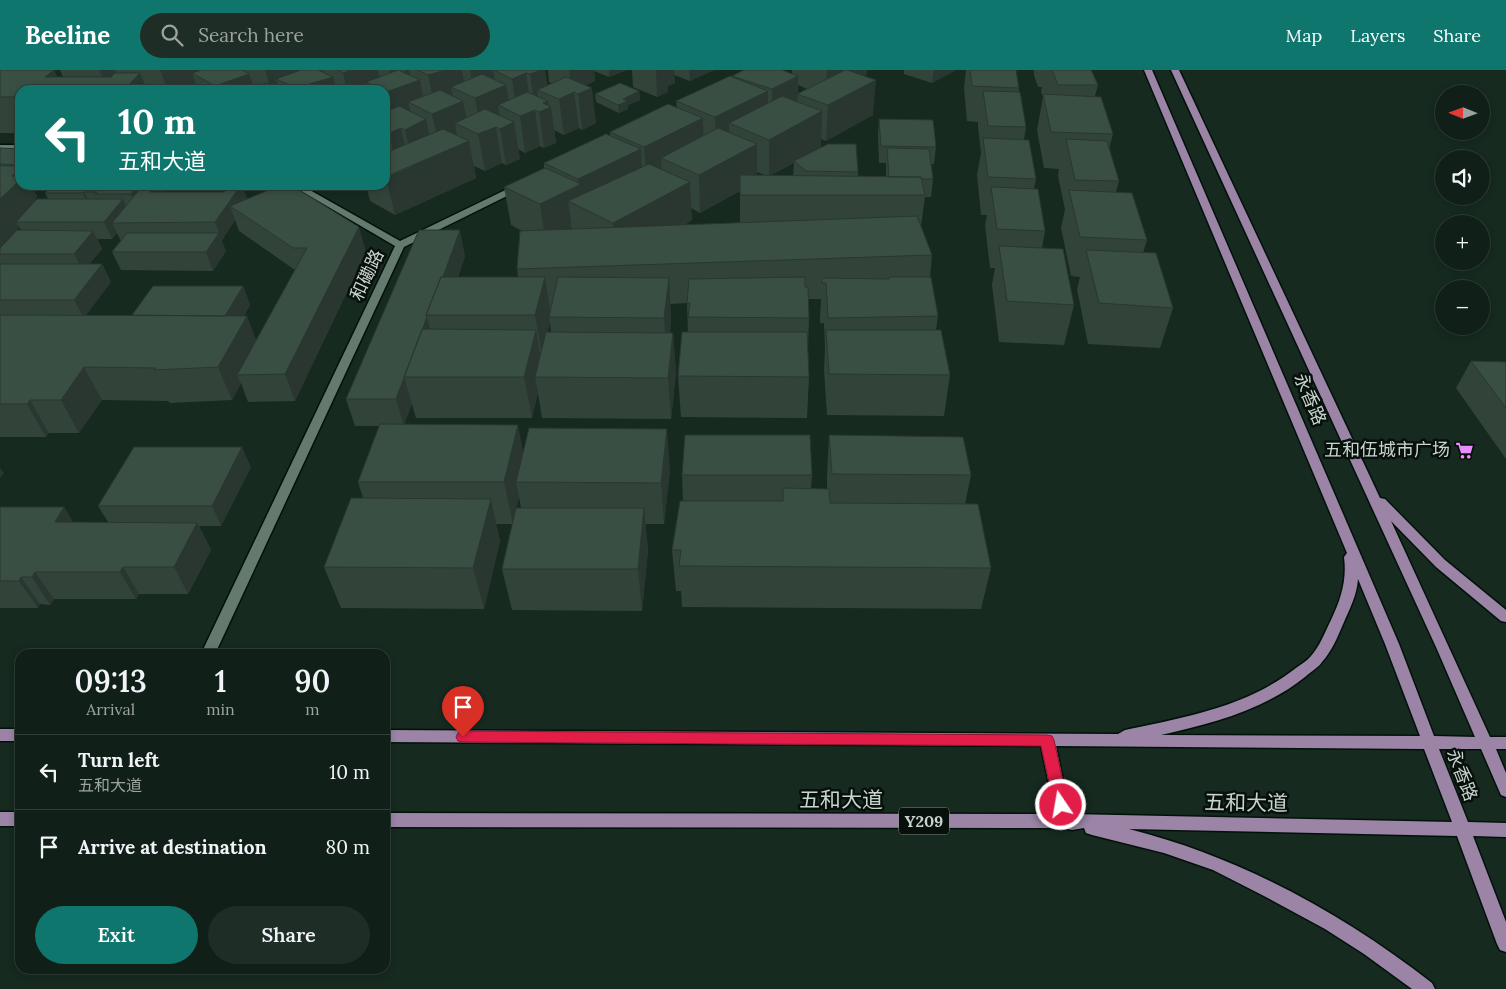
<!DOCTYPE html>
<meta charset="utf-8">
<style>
:root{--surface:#102018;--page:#1e2d25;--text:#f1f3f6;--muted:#9ca3a2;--line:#303e37;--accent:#0f766e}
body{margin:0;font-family:Lora,"Noto Sans SC",serif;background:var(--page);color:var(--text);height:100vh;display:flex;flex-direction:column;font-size:19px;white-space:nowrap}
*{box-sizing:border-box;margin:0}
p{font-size:16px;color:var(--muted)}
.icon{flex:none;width:28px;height:28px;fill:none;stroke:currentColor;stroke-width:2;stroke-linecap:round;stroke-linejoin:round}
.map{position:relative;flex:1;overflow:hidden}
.panel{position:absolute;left:15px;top:579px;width:375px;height:325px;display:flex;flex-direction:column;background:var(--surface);border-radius:15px;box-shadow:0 2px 8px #0003,0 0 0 1px var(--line)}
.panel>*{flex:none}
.top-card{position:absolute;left:15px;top:15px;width:375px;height:105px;border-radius:15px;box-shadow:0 2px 8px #0003,0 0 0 1px var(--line);background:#0f766e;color:#fff;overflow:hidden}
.needle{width:32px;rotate:271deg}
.controls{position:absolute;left:1435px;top:15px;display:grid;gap:10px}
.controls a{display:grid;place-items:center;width:55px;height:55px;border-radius:50%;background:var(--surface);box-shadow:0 2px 8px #0003,0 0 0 1px var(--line);font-size:25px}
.pin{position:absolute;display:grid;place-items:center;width:42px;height:42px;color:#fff;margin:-51px -21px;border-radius:50% 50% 50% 0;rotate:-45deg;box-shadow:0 0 5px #0007}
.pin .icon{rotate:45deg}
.me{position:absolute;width:55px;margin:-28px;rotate:348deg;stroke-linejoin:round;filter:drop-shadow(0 0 4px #0008)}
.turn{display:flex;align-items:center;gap:18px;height:105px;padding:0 20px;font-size:22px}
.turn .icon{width:65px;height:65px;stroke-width:2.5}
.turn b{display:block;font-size:35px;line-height:42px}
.eta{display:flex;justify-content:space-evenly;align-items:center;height:85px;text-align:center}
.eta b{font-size:30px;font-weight:600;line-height:35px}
.action{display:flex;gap:10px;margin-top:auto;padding:10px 20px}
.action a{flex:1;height:58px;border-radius:30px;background:var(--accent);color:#fff;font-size:20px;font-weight:600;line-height:58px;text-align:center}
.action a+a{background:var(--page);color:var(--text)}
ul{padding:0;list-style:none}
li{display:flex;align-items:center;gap:15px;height:75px;padding:0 20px;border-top:1px solid var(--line)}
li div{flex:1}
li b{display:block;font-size:19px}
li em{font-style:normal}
header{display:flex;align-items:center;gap:30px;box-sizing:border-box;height:70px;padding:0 25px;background:var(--accent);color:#fff}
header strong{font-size:24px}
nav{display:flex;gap:28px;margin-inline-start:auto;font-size:18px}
.search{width:350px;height:45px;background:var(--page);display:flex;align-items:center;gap:12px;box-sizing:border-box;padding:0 18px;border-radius:28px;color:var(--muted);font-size:19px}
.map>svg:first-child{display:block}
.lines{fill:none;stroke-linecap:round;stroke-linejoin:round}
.minor-casing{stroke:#02120a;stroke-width:3}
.major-casing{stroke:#02120a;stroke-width:3}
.minor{fill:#647a6e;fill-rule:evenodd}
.major{fill:#9b84a6;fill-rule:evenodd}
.wall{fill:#32443a;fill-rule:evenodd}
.shaded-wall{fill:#293730}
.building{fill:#3a4f44;stroke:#293730}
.route{fill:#e11d48;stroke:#92132f}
.labels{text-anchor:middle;stroke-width:5;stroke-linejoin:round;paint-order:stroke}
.shield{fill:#08100c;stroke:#8e9994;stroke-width:1}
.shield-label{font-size:16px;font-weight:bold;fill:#c8d4ce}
.street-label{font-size:18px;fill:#c8d4ce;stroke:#08100c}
.poi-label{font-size:18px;fill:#c8d4ce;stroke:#08100c;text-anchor:end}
.near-street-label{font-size:21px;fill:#c8d4ce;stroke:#08100c}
</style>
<header>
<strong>Beeline</strong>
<div class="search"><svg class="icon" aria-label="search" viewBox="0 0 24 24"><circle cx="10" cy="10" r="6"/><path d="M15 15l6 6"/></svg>Search here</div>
<nav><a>Map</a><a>Layers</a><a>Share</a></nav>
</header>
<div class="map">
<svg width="1506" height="919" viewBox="0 0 1506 919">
<rect width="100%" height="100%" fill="#162a20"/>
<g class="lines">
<defs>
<path id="minor" d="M 0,75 L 20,75 L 20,79 L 0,79 Z
M 520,113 L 523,114 L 523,118 L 404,177 L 215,584 L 201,584 L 395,176 L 291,115 L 301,115 L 400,171 Z"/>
<path id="major" d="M 1144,0 L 1152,0 L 1399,574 L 1434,666 L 1475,667 L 1436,577 L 1171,0 L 1179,0 L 1380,428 L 1385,429 L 1445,490 L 1506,540 L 1506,552 L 1501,551 L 1436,497 L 1391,451 L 1490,667 L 1506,667 L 1506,679 L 1496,679 L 1506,703 L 1506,727 L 1501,725 L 1481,679 L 1439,679 L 1468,752 L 1506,753 L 1506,767 L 1473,766 L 1506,852 L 1506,882 L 1500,880 L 1497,874 L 1457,766 L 1129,759 C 1240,787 1342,843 1432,913 L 1435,919 L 1412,919 L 1364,884 L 1325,859 L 1264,826 L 1213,800 L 1164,783 L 1092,765 L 1086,763 L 1084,758 L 1072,760 L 1064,758 L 385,757 L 385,743 L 1055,744 L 1041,676 L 385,672 L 385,660 L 1118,664 L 1125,660 C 1186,647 1246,637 1296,598 C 1301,594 1307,591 1311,586 C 1320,576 1325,562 1331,550 C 1341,529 1347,510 1344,487 L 1347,483 ZM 1358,509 L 1385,574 L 1420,666 L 1161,665 C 1211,654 1264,640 1305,607 C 1310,602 1318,598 1322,592 C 1332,581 1338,566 1344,552 C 1350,538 1357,525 1358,509 ZM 1056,676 L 1424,679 L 1452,752 L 1070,744 Z
M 0,659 L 20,659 L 20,671 L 0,671 Z
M 0,742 L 20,742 L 20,756 L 0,756 Z"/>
</defs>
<use href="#minor" class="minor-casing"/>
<use href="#major" class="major-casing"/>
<use href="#minor" class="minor"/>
<use href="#major" class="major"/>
</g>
<path class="wall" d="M 0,0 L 54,0 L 57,7 L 63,7 L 60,0 L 545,0 L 547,16 L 552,13 L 549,12 L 548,0 L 627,0 L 609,7 L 594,1 L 595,11 L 586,15 L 596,53 L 582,60 L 579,58 L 564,65 L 554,60 L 556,73 L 544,78 L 540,76 L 525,83 L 518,79 L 520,89 L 506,95 L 502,93 L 485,101 L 474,96 L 476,108 L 395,145 L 370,131 L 366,115 L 385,115 L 385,20 L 20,20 L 20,63 L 0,63 Z
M 632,0 L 714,0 L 690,11 L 674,5 L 675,13 L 668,16 L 668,22 L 657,27 L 633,17 Z
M 792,0 L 867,0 L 867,4 L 863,6 L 873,45 L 826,71 L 821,69 L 821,78 L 858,102 L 858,106 L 886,106 L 886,93 L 879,93 L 878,65 L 879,49 L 936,77 L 934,94 L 931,94 L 933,109 L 931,127 L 925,127 L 921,156 L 932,185 L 930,207 L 938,246 L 936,260 L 950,305 L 944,346 L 827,345 L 824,300 L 825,279 L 824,253 L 820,253 L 820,248 L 821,229 L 808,229 L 809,248 L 808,278 L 809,307 L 807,348 L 681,347 L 678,306 L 688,262 L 687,233 L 670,234 L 671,248 L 670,263 L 673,263 L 676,303 L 671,349 L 542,348 L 538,323 L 532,348 L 416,348 L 412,334 L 404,354 L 523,381 L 670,400 L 664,454 L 645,454 L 648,480 L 642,541 L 512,540 L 502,499 L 512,454 L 496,454 L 500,471 L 484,539 L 341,538 L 324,497 L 363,428 L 358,412 L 379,356 L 355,356 L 346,329 L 465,186 L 458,207 L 518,207 L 517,199 L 522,161 L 511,155 L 504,117 L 544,98 L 544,93 L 610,65 L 610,62 L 677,38 L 676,31 L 732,7 L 732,6 L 792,4 ZM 798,15 L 807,19 L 798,24 ZM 794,93 L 793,105 L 771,105 ZM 757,102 L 765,105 L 757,105 ZM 740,121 L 740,153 L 684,155 L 692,150 L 691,138 L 700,143 ZM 550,253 L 551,262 L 547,262 ZM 519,427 L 521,438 L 516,438 Z
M 904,0 L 956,0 L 932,13 L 904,4 Z
M 966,0 L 1016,0 L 1019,18 L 1019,22 L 1026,57 L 1024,70 L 1036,109 L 1034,119 L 1045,161 L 1042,178 L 1074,235 L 1064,275 L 999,272 L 992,215 L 995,198 L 990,198 L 985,155 L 987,145 L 981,145 L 977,105 L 981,83 L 978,56 L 978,52 L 967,51 L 964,18 Z
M 1034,0 L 1091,0 L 1098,15 L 1095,26 L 1113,64 L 1109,79 L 1119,111 L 1116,122 L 1147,170 L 1143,183 L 1173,238 L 1160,278 L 1088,274 L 1077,219 L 1080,207 L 1071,206 L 1061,158 L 1065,139 L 1058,106 L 1059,99 L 1044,98 L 1037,60 L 1043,27 L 1041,22 L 1042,17 L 1038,17 L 1034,5 Z
M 639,21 L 640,30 L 628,35 L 628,39 L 619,43 L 596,32 L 595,24 Z
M 0,78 L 20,79 L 20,115 L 37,126 L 35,130 L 35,131 L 48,129 L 45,123 L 48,120 L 47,118 L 50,115 L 160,115 L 163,122 L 224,122 L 230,115 L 242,115 L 247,129 L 366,182 L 295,331 L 248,332 L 241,313 L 232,330 L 170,333 L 168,331 L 102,330 L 79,363 L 49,363 L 46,367 L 0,367 L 0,194 L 1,194 L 0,193 L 0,178 L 21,160 L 19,157 L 0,177 ZM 235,150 L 239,161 L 295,200 L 256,271 L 247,246 L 244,246 L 250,235 L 243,216 L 132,245 L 86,245 L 111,212 L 102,194 L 89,194 L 102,179 L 97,169 L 112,169 L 117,163 L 121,171 L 112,182 L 121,200 L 213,201 L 226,181 L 221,170 L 222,170 Z
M 1471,291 L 1506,292 L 1506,389 L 1456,318 Z
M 829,365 L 971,405 L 965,434 L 991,498 L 981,539 L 682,537 L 681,521 L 676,521 L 672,480 L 683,431 L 682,405 L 812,405 L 811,419 L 827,419 L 827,407 Z
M 251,397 L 221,456 L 199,456 L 211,480 L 188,524 L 139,524 L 136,529 L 54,529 L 50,535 L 40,534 L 38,538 L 0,538 L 0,437 L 64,437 L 73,452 L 108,452 L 98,436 Z"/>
<path class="shaded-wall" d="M 54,0 L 62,20 L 45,7 Z
M 99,0 L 115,0 L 121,15 L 108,20 Z
M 160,0 L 244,0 L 246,5 L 249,4 L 255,20 L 217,20 L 215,16 L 192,3 L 198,20 L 168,20 Z
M 265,0 L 323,0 L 326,9 L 333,7 L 336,20 L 296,20 L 296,18 L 276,9 L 280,20 L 271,20 Z
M 351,0 L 378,0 L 383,20 L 366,12 L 368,20 L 347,20 L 343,3 Z
M 389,0 L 400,0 L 404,15 L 407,15 L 404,0 L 409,0 L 412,13 L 420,10 L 426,41 L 408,32 L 413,51 L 395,57 L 386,22 L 394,19 Z
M 436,0 L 462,0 L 466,24 L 451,17 L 454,34 L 463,31 L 469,60 L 455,53 L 458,72 L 440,80 L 432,44 L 435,40 L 428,5 Z
M 470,0 L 493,0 L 496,16 L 475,27 Z
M 541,0 L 545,0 L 548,24 L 537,20 L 540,37 L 535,40 L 530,4 Z
M 569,0 L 594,0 L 595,11 L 572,21 Z
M 609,0 L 627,0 L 609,7 Z
M 656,0 L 674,0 L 675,13 L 668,16 L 668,22 L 657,27 Z
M 689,0 L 714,0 L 690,11 Z
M 827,0 L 867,0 L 867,4 L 826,25 Z
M 934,0 L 956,0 L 932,13 Z
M 140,3 L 147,20 L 124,20 Z
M 526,3 L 531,38 L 517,44 L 512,9 Z
M 798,6 L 797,41 L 772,54 L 772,19 Z
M 876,10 L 873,45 L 826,71 L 828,35 Z
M 506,15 L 511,42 L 498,35 L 501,55 L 496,57 L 502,93 L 485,101 L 478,64 L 481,63 L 475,28 Z
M 592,18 L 596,53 L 582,60 L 578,24 Z
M 639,21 L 640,30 L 628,35 L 628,39 L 619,43 L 618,35 L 623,29 Z
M 768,21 L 768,56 L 729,53 L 729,76 L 716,83 L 715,47 Z
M 574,22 L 579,58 L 564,65 L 559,29 Z
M 548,31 L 549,37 L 551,37 L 556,73 L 544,78 L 539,42 L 543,33 Z
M 535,40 L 540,76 L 525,83 L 520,46 Z
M 822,41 L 821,78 L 794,91 L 794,93 L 769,106 L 769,70 Z
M 703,48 L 704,85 L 661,88 L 662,106 L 647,114 L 644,77 Z
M 426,49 L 434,85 L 469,71 L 476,108 L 395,145 L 386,108 L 413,96 L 405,60 Z
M 514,52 L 520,89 L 506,95 L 500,59 Z
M 401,58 L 410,95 L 397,100 L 389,63 Z
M 757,74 L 757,111 L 700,143 L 699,105 Z
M 641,79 L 643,116 L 568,131 L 572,160 L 546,173 L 540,134 L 579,116 L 578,109 Z
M 20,99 L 20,115 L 32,115 L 37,126 L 35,130 L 38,137 L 16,152 L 19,157 L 0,177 L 0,129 L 12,106 Z
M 690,112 L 692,150 L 617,192 L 613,153 Z
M 138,115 L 160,115 L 166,129 L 139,141 L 131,124 Z
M 241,115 L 242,115 L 248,132 L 230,136 L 235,150 L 222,170 L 215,152 Z
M 84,122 L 92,139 L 91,141 L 83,123 Z
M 123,129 L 130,147 L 112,153 L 117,163 L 112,169 L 104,152 Z
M 359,157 L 366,182 L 295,331 L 285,304 Z
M 460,160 L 465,186 L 444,245 L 428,245 Z
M 93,161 L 102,179 L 83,202 L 74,184 Z
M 219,163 L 226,181 L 213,201 L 206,182 Z
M 102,194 L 111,212 L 84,248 L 74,230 Z
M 545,207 L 551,247 L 549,247 L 550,253 L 542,285 L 535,245 Z
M 669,208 L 671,248 L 667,288 L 664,248 Z
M 243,216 L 250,235 L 233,265 L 225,246 Z
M 247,246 L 259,278 L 237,305 L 241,313 L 232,330 L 218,297 Z
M 427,247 L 434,274 L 405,307 Z
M 536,260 L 543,301 L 535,307 L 538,323 L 532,348 L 524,307 Z
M 673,263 L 676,303 L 671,349 L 668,308 Z
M 84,297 L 102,330 L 79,363 L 61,330 Z
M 404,307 L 412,334 L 404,356 L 396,329 Z
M 30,330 L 49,363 L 46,367 L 27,334 Z
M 518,355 L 526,397 L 516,412 L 519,427 L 513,454 L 504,412 Z
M 667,359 L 670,400 L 664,454 L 661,413 Z
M 242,377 L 251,397 L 221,456 L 212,436 Z
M 0,398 L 4,403 L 0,408 Z
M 491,429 L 500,471 L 484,539 L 473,498 Z
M 64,437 L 80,465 L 55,452 Z
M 644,438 L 648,480 L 642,541 L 638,499 Z
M 197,453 L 211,480 L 188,524 L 174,497 Z
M 123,497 L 139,524 L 136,529 L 120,502 Z
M 35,502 L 54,529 L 50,535 L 32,507 Z
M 21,507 L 40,534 L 38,538 L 19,511 Z"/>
<path class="building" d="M 0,0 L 54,0 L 45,7 L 111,7 L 115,3 L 140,3 L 124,20 L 52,20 L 53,19 L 40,19 L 39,20 L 20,20 L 20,27 L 0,27 Z
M 202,0 L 242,0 L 249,4 L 215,16 L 192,3 Z
M 301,0 L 318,0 L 333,7 L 296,18 L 276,9 Z
M 337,0 L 351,0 L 343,3 Z
M 398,0 L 420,10 L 386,22 L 385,20 L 383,20 L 366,12 Z
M 417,0 L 446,0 L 428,5 Z
M 494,0 L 541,0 L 530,4 L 526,3 L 512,9 Z
M 744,0 L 782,0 L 798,6 L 772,19 L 732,6 Z
M 845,0 L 847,0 L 876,10 L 828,35 L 797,24 Z
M 970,0 L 1016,0 L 1019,18 L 972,16 Z
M 1052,0 L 1091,0 L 1098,15 L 1058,15 Z
M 482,4 L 506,15 L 475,28 L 451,17 Z
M 730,6 L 768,21 L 715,47 L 676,31 Z
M 566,7 L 592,18 L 578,24 L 574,22 L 559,29 L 537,20 Z
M 266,13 L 281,20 L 246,20 Z
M 620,13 L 639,21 L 623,29 L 628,31 L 618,35 L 595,24 Z
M 352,17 L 359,20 L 344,20 Z
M 440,20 L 463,31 L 432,44 L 408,32 Z
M 983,21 L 1020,22 L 1026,57 L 988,56 Z
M 527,22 L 548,31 L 543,33 L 551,37 L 539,42 L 535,40 L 520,46 L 498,35 Z
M 1043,24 L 1101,27 L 1113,64 L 1051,62 Z
M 782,26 L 822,41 L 769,70 L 729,53 Z
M 668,34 L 703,48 L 644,77 L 610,62 Z
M 399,36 L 426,49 L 405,60 L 401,58 L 389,63 L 385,61 L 385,42 Z
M 485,39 L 514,52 L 500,59 L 496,57 L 478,64 L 455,53 Z
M 879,49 L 933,50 L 936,77 L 881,76 Z
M 718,58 L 757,74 L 699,105 L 661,88 Z
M 443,59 L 469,71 L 385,107 L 385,83 Z
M 606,64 L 641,79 L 578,109 L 544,93 Z
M 983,68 L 1029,70 L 1036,109 L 988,107 Z
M 1066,69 L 1107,71 L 1119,111 L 1075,110 Z
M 828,74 L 856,74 L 858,102 L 806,101 L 794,91 Z
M 0,78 L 20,79 L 20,95 L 0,94 Z
M 887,78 L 929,79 L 933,109 L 922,109 L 921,107 L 889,107 Z
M 649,94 L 690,112 L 613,153 L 568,131 Z
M 0,96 L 20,96 L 20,99 L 12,106 L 20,107 L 20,110 L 0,129 Z
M 545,98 L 581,114 L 540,134 L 504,117 Z
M 740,105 L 921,107 L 925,125 L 740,125 Z
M 50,115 L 138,115 L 131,124 L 95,124 L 97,122 L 84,122 L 83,123 L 45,123 L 50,118 L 47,118 Z
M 143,115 L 156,115 L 150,122 L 224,122 L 230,115 L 241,115 L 215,152 L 112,153 Z
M 281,115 L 291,115 L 359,157 L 285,304 L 237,305 L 307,178 L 293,178 L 230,136 Z
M 991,117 L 1038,119 L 1045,161 L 997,159 Z
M 1069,120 L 1132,123 L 1147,170 L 1080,167 Z
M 37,129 L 123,129 L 104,152 L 16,152 Z
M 917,146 L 932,185 L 517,199 L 520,161 Z
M 17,160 L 93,161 L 74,184 L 0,184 L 0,178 Z
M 419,160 L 460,160 L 443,207 L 441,207 L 426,245 L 427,247 L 396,329 L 346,329 Z
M 127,163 L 219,163 L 206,182 L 112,182 Z
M 999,176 L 1063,179 L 1074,235 L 1007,231 Z
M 1086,180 L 1156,183 L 1173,238 L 1099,233 Z
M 0,194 L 102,194 L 74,230 L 0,230 Z
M 441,207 L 545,207 L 535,245 L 426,245 Z
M 558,207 L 669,208 L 664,248 L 549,247 Z
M 805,207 L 805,217 L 808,217 L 809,248 L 688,247 L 690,233 L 687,233 L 689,209 Z
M 889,207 L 931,207 L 938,246 L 828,248 L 826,213 L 822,213 L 822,208 L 889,209 Z
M 153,216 L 243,216 L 225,246 L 132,245 Z
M 0,245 L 247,246 L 218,297 L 154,300 L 156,298 L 84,297 L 61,330 L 30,330 L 27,334 L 0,334 Z
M 422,259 L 536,260 L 524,307 L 404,307 Z
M 826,260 L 941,260 L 950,305 L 829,304 Z
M 546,262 L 673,263 L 668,308 L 535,307 Z
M 682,262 L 807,262 L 809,307 L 678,306 Z
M 1471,291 L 1506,292 L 1506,338 Z
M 380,354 L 518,355 L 504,412 L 358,412 Z
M 529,358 L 667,359 L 661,413 L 516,412 Z
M 685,365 L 810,365 L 812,405 L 682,405 Z
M 829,365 L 963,367 L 971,405 L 832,404 Z
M 134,377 L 242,377 L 212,436 L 98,436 Z
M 783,418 L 829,419 L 830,433 L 978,434 L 991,498 L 679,496 L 681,480 L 672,480 L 680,431 L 783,431 Z
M 351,428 L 491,429 L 473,498 L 324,497 Z
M 0,437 L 64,437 L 55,452 L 197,453 L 174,497 L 123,497 L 120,502 L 35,502 L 32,507 L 21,507 L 19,511 L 0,511 Z
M 516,438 L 644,438 L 638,499 L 502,499 Z"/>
<path class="route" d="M 463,661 L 1047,665 L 1052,666 L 1054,670 L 1068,735 L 1066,740 L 1061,742 L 1056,740 L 1054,735 L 1041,676 L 463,672 L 458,671 L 456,667 L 458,663 Z"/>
<defs>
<symbol id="supermarket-bare" viewBox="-9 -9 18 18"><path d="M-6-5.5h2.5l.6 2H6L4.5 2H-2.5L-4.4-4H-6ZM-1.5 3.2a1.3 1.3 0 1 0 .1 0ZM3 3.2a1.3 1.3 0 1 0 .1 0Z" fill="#e98dfe" stroke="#08100c" stroke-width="2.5" paint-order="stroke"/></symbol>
</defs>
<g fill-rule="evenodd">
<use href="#supermarket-bare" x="1452" y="368" width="25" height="25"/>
</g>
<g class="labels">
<rect class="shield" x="899" y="737.5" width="50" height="27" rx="4"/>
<g class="shield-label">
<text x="924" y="757">Y209</text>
</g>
<g class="street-label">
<text transform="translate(367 205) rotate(-65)" y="6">和磡路</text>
<text transform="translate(1310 329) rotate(67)" y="6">永香路</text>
<text transform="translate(1462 705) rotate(69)" y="6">永香路</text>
</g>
<g class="poi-label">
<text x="1450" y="386">五和伍城市广场</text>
</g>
<g class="near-street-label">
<text x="841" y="737">五和大道</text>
<text transform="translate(1246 733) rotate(1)" y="7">五和大道</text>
</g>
</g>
</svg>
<div class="controls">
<a><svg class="needle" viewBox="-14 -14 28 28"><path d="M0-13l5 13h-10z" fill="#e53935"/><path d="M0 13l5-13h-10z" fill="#9ca3a2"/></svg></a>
<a><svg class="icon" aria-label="sound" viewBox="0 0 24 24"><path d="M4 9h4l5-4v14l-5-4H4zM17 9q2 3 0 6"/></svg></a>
<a>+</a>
<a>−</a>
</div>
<div class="pin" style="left:463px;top:667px;background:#d93025"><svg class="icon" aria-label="arrive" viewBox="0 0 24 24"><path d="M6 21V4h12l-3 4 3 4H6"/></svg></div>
<svg class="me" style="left:1061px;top:735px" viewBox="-20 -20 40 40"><circle r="17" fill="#e11d48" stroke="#fff" stroke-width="3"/><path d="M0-11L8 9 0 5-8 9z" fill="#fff"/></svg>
<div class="top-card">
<div class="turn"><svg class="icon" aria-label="left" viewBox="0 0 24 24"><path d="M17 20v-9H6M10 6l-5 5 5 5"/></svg><div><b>10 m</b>五和大道</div></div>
</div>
<section class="panel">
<div class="eta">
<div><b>09:13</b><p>Arrival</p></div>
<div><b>1</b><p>min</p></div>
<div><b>90</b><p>m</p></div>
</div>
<ul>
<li><svg class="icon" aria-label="left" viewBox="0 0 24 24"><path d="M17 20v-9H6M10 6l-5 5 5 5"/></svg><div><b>Turn left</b><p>五和大道</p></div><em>10 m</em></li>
<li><svg class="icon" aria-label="arrive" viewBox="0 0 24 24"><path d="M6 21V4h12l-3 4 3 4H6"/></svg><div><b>Arrive at destination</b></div><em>80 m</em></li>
</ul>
<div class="action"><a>Exit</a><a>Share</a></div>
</section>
</div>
